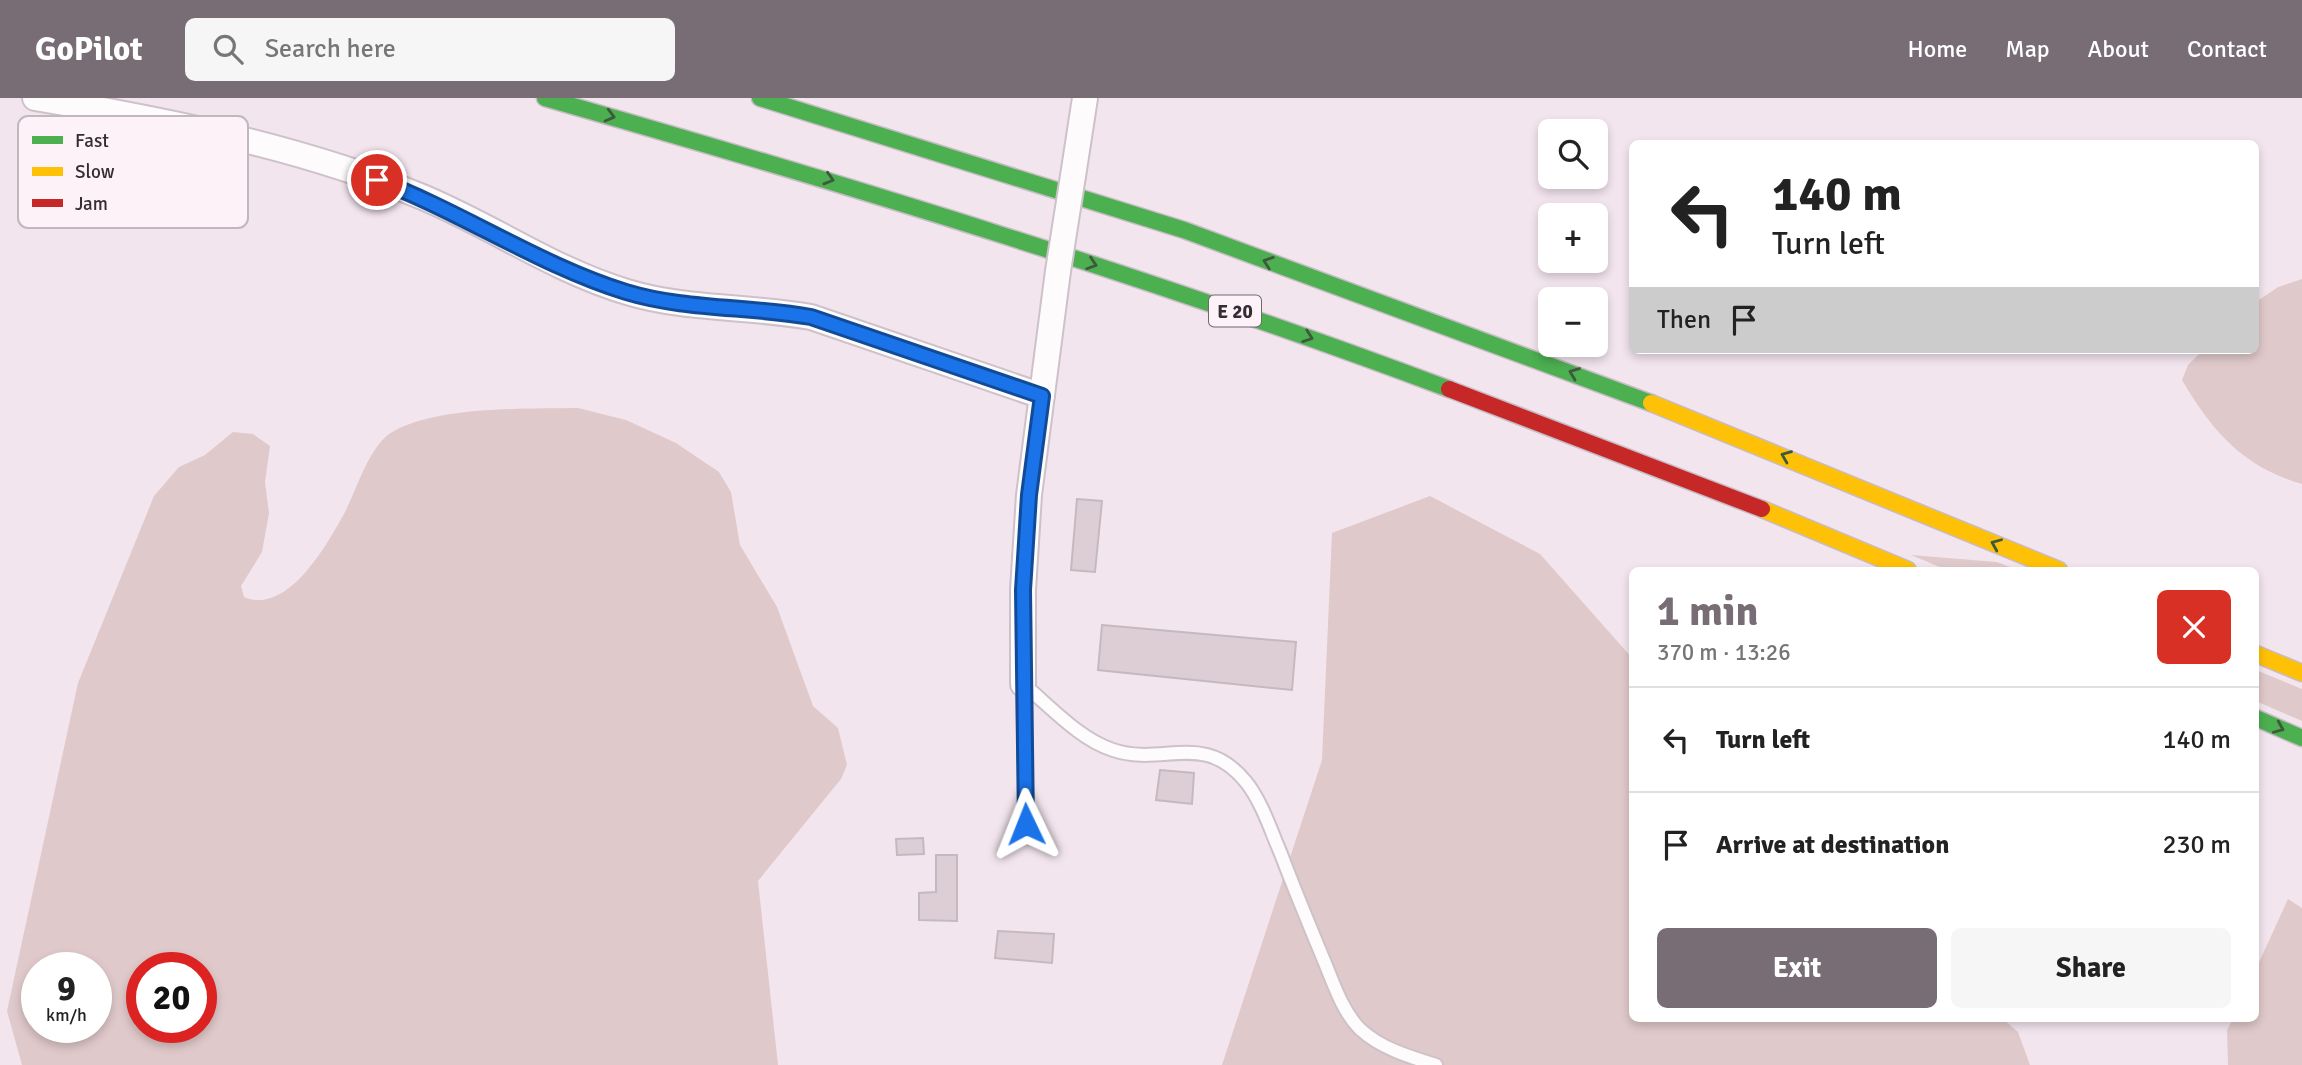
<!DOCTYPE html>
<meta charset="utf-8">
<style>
:root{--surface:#fff;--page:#f6f6f6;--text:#222;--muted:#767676;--line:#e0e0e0;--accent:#786d74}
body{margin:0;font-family:Signika,sans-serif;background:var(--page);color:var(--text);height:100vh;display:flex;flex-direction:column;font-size:26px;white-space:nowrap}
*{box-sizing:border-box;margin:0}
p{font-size:23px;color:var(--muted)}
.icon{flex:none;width:38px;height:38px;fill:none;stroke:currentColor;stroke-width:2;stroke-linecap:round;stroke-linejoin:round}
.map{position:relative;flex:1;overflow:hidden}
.panel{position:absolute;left:1629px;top:469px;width:630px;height:455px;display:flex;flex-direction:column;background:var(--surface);border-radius:10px;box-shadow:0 4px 10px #0003}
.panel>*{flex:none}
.guide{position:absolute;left:1629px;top:42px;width:630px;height:214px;border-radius:10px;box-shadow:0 4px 10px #0003;background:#fff;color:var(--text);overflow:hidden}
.tools{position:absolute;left:1538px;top:21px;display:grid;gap:14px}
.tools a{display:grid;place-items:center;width:70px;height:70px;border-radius:10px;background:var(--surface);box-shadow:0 4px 10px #0003;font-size:35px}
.speed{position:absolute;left:21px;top:854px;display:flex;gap:14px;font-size:35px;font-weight:700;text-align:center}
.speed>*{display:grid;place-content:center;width:91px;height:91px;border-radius:50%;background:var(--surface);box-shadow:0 4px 10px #0003;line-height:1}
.speed small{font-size:18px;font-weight:400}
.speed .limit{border:10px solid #d22;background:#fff;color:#111}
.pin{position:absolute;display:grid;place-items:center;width:60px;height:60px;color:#fff;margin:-30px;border:4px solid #fff;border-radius:50%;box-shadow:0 2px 7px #0007}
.me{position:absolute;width:77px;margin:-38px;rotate:358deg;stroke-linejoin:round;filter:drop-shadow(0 0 5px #0008)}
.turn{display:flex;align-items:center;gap:24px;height:147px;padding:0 28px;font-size:32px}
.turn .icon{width:91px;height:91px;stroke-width:2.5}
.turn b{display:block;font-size:49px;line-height:60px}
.then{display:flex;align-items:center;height:66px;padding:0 28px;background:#0003;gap:14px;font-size:26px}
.round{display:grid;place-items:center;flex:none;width:74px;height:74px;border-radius:10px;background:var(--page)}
.head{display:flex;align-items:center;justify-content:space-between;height:119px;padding:0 28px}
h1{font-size:42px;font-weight:800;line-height:52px;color:var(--accent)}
.cta{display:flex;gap:14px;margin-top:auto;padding:14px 28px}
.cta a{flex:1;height:80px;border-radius:10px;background:var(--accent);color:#fff;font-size:28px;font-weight:800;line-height:80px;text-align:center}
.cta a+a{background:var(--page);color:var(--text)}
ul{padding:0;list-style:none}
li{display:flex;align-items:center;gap:21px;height:105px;padding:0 28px;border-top:2px solid var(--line)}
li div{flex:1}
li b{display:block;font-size:26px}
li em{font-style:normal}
header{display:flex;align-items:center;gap:42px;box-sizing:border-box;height:98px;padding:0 35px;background:var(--accent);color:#fff}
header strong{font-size:33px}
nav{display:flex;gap:38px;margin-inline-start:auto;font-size:24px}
.search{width:490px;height:63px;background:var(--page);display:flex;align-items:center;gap:18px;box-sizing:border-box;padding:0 24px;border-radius:10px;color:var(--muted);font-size:26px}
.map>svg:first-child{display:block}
.green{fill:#e0c9ca;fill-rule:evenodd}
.building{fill:#ddced5;stroke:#c5b9bf;stroke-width:2}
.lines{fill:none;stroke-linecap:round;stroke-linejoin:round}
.lane-casing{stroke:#cdc2c9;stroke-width:16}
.street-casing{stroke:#cdc2c9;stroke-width:28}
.fast-casing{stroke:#c7bcc6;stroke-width:19}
.slow-casing{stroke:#c7bcc6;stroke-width:19}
.jam-casing{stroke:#c7bcc6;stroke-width:19}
.lane{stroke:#fdfbfc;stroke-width:12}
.street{stroke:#fdfbfc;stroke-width:24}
.fast{stroke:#4caf50;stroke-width:16}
.slow{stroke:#ffc107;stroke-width:16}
.jam{stroke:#c62828;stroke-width:16}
.street-bridge-casing{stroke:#cdc2c9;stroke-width:28;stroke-linecap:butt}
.street-bridge{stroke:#fdfbfc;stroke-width:24}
.oneway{stroke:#3e5a3d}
.route-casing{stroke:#114b97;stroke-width:18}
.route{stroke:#1a73e8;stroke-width:12}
.labels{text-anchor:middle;stroke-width:5;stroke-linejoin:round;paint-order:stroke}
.shield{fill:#fcf2f8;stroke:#71676e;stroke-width:2}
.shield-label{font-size:19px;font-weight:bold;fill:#362c33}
.key{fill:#fcf2f8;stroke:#c1b7bd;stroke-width:2}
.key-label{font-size:19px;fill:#362c33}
</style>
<header>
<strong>GoPilot</strong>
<div class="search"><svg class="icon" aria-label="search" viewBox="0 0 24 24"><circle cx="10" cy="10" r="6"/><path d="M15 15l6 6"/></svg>Search here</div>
<nav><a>Home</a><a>Map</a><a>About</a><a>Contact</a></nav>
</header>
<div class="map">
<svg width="2302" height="967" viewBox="0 0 2302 967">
<rect width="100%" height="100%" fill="#f3e5ee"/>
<path class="green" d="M 2302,181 L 2302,386 C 2243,369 2212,333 2182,282 L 2188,267 L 2203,252 L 2256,252 L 2256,204 L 2278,189 Z
M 578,310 L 626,322 L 676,345 L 719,374 L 731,394 L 740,447 L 777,509 L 813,608 L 838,630 L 847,667 L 841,681 L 758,783 L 778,967 L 22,967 L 7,913 L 78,585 L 154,398 L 179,369 L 205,357 L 233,334 L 253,336 L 270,348 L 265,384 L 269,415 L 262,454 L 241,488 L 244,499 C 288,518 328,445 345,414 C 357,391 370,345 394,333 C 440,308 526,311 578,310 ZM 37,870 L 96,870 L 96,929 L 37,929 ZM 142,870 L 201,870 L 201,929 L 142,929 Z
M 1430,398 L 1540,456 L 1633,561 L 1633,920 L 2003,921 L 2018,934 L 2030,967 L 1222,967 L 1322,662 L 1332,435 Z
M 1911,457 L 1997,464 L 2018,472 L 1947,472 Z
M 2256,572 L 2302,591 L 2302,623 L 2256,603 Z
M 2288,801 L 2302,810 L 2302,967 L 2228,967 L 2227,932 L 2233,921 L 2256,920 L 2256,871 Z"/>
<path class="building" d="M 1077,401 L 1102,403 L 1095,474 L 1071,472 Z
M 1102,527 L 1296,544 L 1292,592 L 1098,572 Z
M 1160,672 L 1194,675 L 1192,706 L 1156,702 Z
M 923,740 L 924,756 L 897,757 L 896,741 Z
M 936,757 L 957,757 L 957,823 L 919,822 L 919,795 L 936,794 Z
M 998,833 L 1054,836 L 1052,865 L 995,860 Z"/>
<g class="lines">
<defs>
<path id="lane" d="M 1023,586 C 1050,608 1079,641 1113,652 C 1163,669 1204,632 1246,684 C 1262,704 1271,733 1281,756 C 1295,793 1310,829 1325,865 C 1334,887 1343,914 1360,931 C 1380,950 1410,959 1436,967
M 1023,586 L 1026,726"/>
<path id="street" d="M 35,0 C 165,22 297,48 420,98 C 491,127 553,172 627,194 C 686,212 750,208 811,219 L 1042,298
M 1073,78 L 1085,0
M 1023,586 L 1023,492 L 1029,397 L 1058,173"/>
<path id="fast" d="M 545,0 C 850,87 1153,180 1449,291
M 760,0 L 1184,132 L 1651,305
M 2256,620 L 2302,640"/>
<path id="slow" d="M 1651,305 L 2059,472
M 1762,411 L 1908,472
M 2256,556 L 2302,575"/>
<path id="jam" d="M 1449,291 L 1762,411"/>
</defs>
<use href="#lane" class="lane-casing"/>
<use href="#street" class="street-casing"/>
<use href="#fast" class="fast-casing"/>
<use href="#slow" class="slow-casing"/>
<use href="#jam" class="jam-casing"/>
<use href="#lane" class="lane"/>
<use href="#street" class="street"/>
<use href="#fast" class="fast"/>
<use href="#slow" class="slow"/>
<use href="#jam" class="jam"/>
<defs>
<path id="street-bridge" d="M 1058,173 L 1073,78"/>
</defs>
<use href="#street-bridge" class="street-bridge-casing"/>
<use href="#street-bridge" class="street-bridge"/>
</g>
<defs><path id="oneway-chevron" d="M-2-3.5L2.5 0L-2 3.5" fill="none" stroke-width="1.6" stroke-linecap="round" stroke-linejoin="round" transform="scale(1.75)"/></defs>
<g class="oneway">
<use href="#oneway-chevron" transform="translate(610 18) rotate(15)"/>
<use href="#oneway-chevron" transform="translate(829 81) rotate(17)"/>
<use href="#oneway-chevron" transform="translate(1268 164) rotate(-161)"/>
<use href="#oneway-chevron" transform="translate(1092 166) rotate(18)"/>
<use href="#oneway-chevron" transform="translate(1308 239) rotate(20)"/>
<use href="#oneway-chevron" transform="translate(1574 275) rotate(-159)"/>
<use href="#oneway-chevron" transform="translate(1786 358) rotate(-158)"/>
<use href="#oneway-chevron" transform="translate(1996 446) rotate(-157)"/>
<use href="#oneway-chevron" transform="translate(2279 630) rotate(23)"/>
</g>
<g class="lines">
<defs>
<path id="route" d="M 377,82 C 462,114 539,167 626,194 C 685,212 749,208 811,219 L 1042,298 L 1029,397 L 1023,492 L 1026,726"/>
</defs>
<use href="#route" class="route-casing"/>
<use href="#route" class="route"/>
</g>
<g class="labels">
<rect class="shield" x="1209" y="197.5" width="52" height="31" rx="5"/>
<g class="shield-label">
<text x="1235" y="220">E 20</text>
</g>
</g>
<rect x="18" y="18" width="230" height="112" rx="10" class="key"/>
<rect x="32" y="38" width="31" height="8" fill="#4caf50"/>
<rect x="32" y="69" width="31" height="9" fill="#ffc107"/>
<rect x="32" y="101" width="31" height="8" fill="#c62828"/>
<g class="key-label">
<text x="75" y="49">Fast</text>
<text x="75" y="80">Slow</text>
<text x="75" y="112">Jam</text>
</g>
</svg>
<div class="tools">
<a><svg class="icon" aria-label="search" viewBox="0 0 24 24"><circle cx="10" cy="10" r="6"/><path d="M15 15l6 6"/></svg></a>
<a>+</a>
<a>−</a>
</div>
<div class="speed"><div>9<small>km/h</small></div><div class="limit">20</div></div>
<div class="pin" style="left:377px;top:82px;background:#d93025"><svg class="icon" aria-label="arrive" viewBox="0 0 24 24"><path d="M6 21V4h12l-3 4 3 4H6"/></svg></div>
<svg class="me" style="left:1026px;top:726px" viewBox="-20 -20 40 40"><path d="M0-17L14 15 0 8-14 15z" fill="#1a73e8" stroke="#fff" stroke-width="4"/></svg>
<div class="guide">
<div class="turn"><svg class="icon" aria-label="left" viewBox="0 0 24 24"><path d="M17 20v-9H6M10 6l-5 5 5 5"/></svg><div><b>140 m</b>Turn left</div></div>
<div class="then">Then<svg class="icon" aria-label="arrive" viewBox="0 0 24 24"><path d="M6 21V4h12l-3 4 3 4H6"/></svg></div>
</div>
<section class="panel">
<div class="head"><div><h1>1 min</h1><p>370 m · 13:26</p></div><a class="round" style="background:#d93025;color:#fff"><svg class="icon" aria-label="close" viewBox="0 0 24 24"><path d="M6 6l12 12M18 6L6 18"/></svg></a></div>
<ul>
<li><svg class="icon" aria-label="left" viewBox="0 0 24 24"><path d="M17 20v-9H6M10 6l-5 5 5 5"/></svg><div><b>Turn left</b></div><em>140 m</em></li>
<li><svg class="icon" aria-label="arrive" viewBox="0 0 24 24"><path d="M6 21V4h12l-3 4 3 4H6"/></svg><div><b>Arrive at destination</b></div><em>230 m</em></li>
</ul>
<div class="cta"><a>Exit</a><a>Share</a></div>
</section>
</div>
